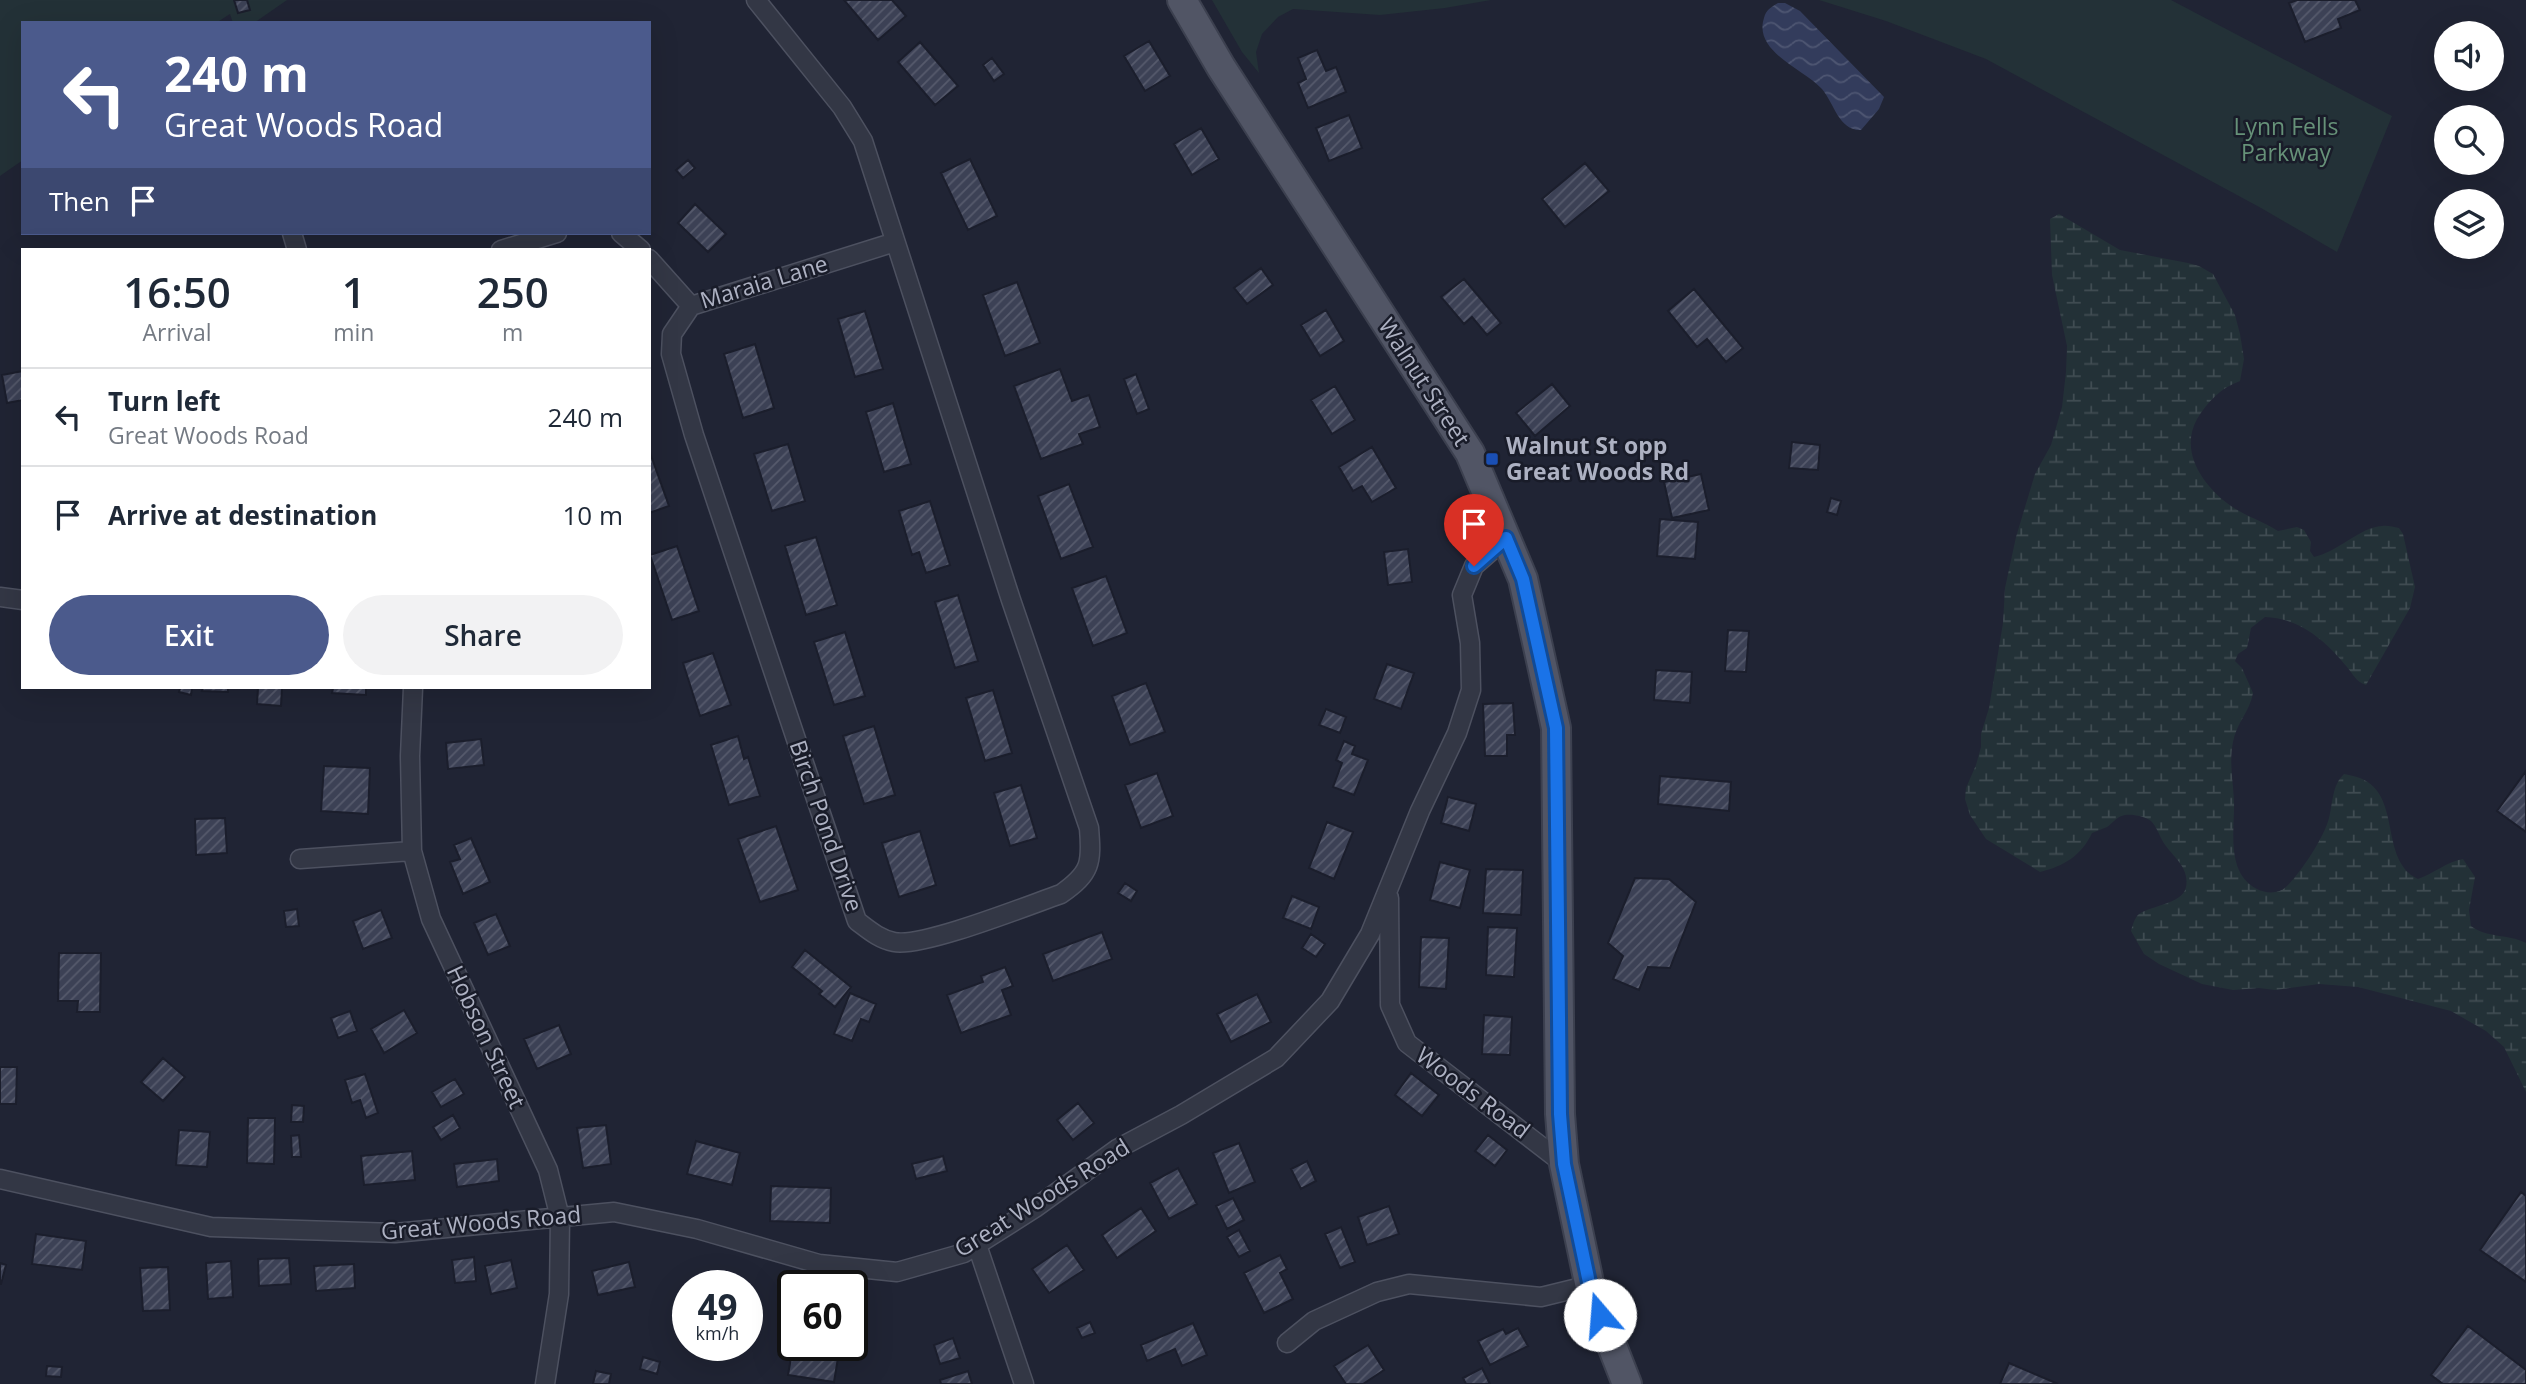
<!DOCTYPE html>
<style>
:root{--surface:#fff;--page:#f2f2f3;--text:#1f2937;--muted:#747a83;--line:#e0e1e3;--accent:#4b5a8c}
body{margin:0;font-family:"Open Sans",sans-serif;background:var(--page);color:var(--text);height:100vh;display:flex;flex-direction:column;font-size:26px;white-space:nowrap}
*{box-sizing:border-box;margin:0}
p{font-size:23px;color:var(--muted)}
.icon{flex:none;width:38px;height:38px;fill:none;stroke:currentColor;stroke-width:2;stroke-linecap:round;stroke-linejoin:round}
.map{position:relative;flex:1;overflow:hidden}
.side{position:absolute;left:21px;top:248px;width:630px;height:441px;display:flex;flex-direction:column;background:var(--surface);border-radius:0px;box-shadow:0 7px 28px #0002}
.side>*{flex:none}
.banner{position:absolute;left:21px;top:21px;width:630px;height:214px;border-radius:0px;box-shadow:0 7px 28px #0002;background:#4b5a8c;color:#fff;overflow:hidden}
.controls{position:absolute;left:2434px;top:21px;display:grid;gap:14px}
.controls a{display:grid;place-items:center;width:70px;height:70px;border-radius:50%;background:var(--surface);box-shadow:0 7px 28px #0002;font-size:35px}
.speed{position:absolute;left:672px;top:1270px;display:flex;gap:14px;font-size:35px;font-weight:700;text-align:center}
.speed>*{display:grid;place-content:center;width:91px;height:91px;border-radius:50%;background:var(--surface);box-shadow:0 7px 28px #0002;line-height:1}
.speed small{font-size:18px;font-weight:400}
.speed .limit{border:4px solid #111;border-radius:10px;background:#fff;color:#111}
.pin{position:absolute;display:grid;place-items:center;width:60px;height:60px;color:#fff;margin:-72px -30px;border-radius:50% 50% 50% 0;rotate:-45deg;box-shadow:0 0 7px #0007}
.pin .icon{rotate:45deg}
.me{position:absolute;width:77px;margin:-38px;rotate:342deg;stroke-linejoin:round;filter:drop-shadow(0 0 5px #0008)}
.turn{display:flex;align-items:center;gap:24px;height:147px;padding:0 28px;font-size:32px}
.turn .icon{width:91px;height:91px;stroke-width:2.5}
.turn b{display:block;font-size:49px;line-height:60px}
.then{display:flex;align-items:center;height:66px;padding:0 28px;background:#0003;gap:14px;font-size:26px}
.eta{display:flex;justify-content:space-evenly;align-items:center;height:119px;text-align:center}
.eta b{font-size:42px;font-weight:600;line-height:49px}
.button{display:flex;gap:14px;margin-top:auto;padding:14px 28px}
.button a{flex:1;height:80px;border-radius:42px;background:var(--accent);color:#fff;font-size:28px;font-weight:600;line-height:80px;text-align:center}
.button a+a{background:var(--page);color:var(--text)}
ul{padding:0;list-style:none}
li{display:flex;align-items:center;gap:21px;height:98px;padding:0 28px;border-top:2px solid var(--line)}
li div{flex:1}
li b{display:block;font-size:26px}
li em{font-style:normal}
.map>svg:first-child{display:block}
.wetland{fill:url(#wetland-marsh)}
.green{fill:#233137}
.water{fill:url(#water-waves)}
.building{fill:url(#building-hatch);stroke:#1b1e2c;stroke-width:2}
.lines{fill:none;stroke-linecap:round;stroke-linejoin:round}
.minor-casing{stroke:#4d5160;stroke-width:21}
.primary-casing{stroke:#3c404f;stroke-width:32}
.minor{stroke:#333745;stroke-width:18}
.primary{stroke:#515565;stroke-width:28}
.route-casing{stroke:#114b97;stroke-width:18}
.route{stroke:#1a73e8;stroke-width:12}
.transit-dot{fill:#1a4fb4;stroke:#191c29;stroke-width:2.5}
.labels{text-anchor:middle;stroke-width:5;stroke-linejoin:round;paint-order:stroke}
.park-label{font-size:23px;fill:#669178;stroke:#191c29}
.street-label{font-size:23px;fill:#adb1c2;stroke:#191c29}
.poi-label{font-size:23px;font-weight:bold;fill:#adb1c2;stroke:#191c29;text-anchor:start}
</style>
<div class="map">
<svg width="2526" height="1384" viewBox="0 0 2526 1384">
<defs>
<pattern id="wetland-marsh" width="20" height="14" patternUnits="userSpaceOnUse" patternTransform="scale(1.75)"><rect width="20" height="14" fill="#233137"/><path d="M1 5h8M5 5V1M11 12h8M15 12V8" fill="none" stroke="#404c52"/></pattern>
<pattern id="water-waves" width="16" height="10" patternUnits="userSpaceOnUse" patternTransform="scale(1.75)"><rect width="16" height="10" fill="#333c5c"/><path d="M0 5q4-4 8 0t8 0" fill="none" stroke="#4e5672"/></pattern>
<pattern id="building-hatch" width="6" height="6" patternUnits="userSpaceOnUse" patternTransform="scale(1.75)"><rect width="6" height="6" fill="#3c4155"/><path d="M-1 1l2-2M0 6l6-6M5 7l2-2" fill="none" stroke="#565a6c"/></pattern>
</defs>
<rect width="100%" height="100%" fill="#202434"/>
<path class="wetland" d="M 2059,214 L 2120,250 L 2188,263 L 2199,266 L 2213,274 L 2235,315 L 2240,334 L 2244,359 L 2240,381 C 2221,388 2208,401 2197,419 C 2179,452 2203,486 2231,506 C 2245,516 2263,521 2278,531 L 2297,527 L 2304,530 L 2311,542 L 2310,551 L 2314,557 C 2338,552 2360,527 2382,526 C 2387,525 2393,527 2399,528 L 2403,534 L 2415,587 L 2410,608 L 2366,685 C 2355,681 2354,675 2347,667 C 2326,641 2300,618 2265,617 L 2251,628 L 2247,648 L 2238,654 L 2235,661 L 2242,668 L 2253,693 C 2250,711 2236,724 2233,742 C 2229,762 2233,780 2234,801 C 2235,828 2225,873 2257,889 C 2267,894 2279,894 2287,886 C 2301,872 2324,838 2329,818 C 2333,803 2332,785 2344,774 C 2349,775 2355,776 2360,778 C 2403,795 2378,860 2418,879 C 2435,873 2446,862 2463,859 L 2475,877 L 2469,910 L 2471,926 C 2486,938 2509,934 2526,943 L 2526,1092 L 2504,1047 L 2486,1031 L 2451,1011 L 2358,987 L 2319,984 L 2275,990 L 2259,988 L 2233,990 L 2202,984 L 2159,964 L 2144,954 L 2131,931 C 2132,927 2134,920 2137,916 C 2145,906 2183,905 2186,887 C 2190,866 2171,856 2162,840 C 2159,834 2156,826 2151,821 C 2144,816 2133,814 2125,815 C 2117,816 2113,823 2107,827 C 2102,829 2097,831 2092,833 C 2081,856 2064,866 2040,872 L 1986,839 L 1970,815 L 1965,799 L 1966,788 L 1976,765 L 1981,747 L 1981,734 L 1989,708 L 2003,623 L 2005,588 L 2016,537 L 2035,474 L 2051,445 L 2062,407 L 2066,372 L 2067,346 L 2052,275 L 2050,219 Z"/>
<path class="green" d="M 0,0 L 287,0 L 254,23 L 233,23 L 230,14 L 216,23 L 23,23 L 23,160 L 0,176 Z
M 1212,0 L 1491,0 L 1445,8 L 1380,15 L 1293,9 L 1278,17 L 1262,34 L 1256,52 L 1259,73 L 1242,52 Z
M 1819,0 L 2171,0 L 2392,116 L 2337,252 L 2261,208 L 1986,59 L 1886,21 Z"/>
<path class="water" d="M 1778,3 L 1785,3 L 1800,11 L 1884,97 L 1879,109 L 1861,130 C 1839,131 1834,103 1822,89 C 1804,69 1753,52 1764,18 C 1766,10 1771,7 1778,3 Z"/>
<path class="building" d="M 234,0 L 247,0 L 250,10 L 238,13 Z
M 844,0 L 892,0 L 906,16 L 878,40 Z
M 2297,0 L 2355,0 L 2360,10 L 2338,19 L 2341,28 L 2305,42 L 2289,3 Z
M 1149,41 L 1170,76 L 1145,91 L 1124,56 Z
M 920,42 L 958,86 L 935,105 L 898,62 Z
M 1317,50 L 1326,71 L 1336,67 L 1346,92 L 1308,108 L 1298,83 L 1306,79 L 1298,58 Z
M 992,58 L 1004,74 L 994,81 L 983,65 Z
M 1349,115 L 1362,148 L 1329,161 L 1316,128 Z
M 1201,128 L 1219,159 L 1192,175 L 1174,144 Z
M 970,159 L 997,216 L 968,230 L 941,173 Z
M 688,160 L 695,168 L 683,178 L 676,170 Z
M 1585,163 L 1609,191 L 1565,227 L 1542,199 Z
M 695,204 L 726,234 L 708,252 L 678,223 Z
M 1261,268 L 1273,285 L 1247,304 L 1234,288 Z
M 1464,279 L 1501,323 L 1487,335 L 1472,317 L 1464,324 L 1441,297 Z
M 1017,282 L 1040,343 L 1005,356 L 983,295 Z
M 1694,289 L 1743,348 L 1726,362 L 1707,339 L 1697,347 L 1668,311 Z
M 1326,310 L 1344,341 L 1320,356 L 1301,325 Z
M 865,311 L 883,369 L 855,377 L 838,319 Z
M 755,344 L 774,408 L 743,418 L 724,354 Z
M 1060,369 L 1072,401 L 1089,395 L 1100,427 L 1079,434 L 1083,444 L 1041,459 L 1014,386 Z
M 23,371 L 23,400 L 7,403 L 2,375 Z
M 1136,374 L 1149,409 L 1137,414 L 1124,379 Z
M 1552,384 L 1570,406 L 1535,436 L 1516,413 Z
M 1335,386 L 1355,420 L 1332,434 L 1311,400 Z
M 893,403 L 911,464 L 884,472 L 866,412 Z
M 1792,442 L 1820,445 L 1818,470 L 1789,468 Z
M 788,444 L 805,501 L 772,511 L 754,454 Z
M 1372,447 L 1396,488 L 1372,502 L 1362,486 L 1353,491 L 1339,467 Z
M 649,450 L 669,506 L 649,513 Z
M 1701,474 L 1709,510 L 1672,518 L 1664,482 Z
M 1069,484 L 1093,547 L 1061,559 L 1038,496 Z
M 1831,498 L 1841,501 L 1837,515 L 1827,512 Z
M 930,501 L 950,565 L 926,573 L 919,552 L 912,555 L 899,511 Z
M 1660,519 L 1698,522 L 1695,559 L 1657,556 Z
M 816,537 L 837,605 L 806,615 L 785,546 Z
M 677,546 L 699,611 L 672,620 L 650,555 Z
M 1408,549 L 1412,582 L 1388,585 L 1384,552 Z
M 1106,576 L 1127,633 L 1093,646 L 1072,588 Z
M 958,595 L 978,661 L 955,668 L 935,602 Z
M 1728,630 L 1749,631 L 1746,672 L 1725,671 Z
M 845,632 L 865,696 L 834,705 L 814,642 Z
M 713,653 L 731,705 L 700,716 L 683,663 Z
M 1387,664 L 1414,673 L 1401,709 L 1374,699 Z
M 1656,670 L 1692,672 L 1690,703 L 1654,700 Z
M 1146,683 L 1165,732 L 1130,745 L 1112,696 Z
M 180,688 L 192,688 L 191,695 L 179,692 Z
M 203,688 L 228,688 L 228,692 L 202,691 Z
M 258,688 L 282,688 L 281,706 L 257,704 Z
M 333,688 L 366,688 L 366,695 L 332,693 Z
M 993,690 L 1012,753 L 985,761 L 966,698 Z
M 1513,703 L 1515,735 L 1507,735 L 1507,756 L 1485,756 L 1483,704 Z
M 1326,709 L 1346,717 L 1340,733 L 1319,725 Z
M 874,726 L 895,795 L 864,804 L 843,736 Z
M 738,736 L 744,759 L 748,757 L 760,796 L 729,805 L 711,745 Z
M 481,739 L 484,765 L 448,769 L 446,743 Z
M 1344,741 L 1355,746 L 1352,754 L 1368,760 L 1354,795 L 1333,787 L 1342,763 L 1336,760 Z
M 324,766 L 370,768 L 368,814 L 321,811 Z
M 2526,771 L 2526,832 L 2497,811 Z
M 1157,773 L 1173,816 L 1141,828 L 1125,785 Z
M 1660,776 L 1731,782 L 1729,811 L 1658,804 Z
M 1021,785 L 1037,838 L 1010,846 L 994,793 Z
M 1448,797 L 1476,804 L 1469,831 L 1441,823 Z
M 225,818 L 227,853 L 196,855 L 195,819 Z
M 1327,822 L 1353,832 L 1334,879 L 1309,868 Z
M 776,826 L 798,890 L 760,902 L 738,839 Z
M 920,831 L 936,885 L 899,897 L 882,843 Z
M 471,838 L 490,882 L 463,894 L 450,862 L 460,859 L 454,845 Z
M 1440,862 L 1470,870 L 1460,908 L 1430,900 Z
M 1486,869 L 1523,870 L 1521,915 L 1483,913 Z
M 1635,878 L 1669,879 L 1696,902 L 1670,968 L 1648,967 L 1639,990 L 1613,979 L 1623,956 L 1608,943 Z
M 1125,883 L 1137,891 L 1131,901 L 1118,893 Z
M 1292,896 L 1319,907 L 1311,929 L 1283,918 Z
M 297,909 L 299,926 L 286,927 L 284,911 Z
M 381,910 L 392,938 L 363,949 L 353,921 Z
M 496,914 L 510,946 L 488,955 L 474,923 Z
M 1488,927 L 1517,928 L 1514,977 L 1486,975 Z
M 1102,932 L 1112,959 L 1053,981 L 1043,954 Z
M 1311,934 L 1325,944 L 1316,957 L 1302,948 Z
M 1421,937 L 1449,938 L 1446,989 L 1419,987 Z
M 805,950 L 851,987 L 835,1007 L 819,994 L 822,991 L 792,967 Z
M 59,953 L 101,953 L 100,1012 L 77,1012 L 78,1001 L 58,1001 Z
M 1005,967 L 1013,986 L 1002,990 L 1011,1015 L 961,1033 L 947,995 L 983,982 L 981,976 Z
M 850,993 L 876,1004 L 869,1022 L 861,1019 L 852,1041 L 834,1034 Z
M 1257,994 L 1271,1022 L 1231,1042 L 1217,1014 Z
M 404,1010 L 417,1033 L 384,1053 L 371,1029 Z
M 350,1011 L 357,1031 L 338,1038 L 331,1018 Z
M 1484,1015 L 1512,1017 L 1510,1055 L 1482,1054 Z
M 559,1025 L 571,1054 L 537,1069 L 524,1039 Z
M 163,1058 L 185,1077 L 163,1101 L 141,1082 Z
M 0,1067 L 17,1067 L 16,1104 L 0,1104 Z
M 1411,1073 L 1439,1095 L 1422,1116 L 1395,1095 Z
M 365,1074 L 378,1113 L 366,1118 L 360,1100 L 352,1103 L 345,1080 Z
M 455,1079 L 464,1094 L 441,1107 L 432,1092 Z
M 1078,1103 L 1094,1123 L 1073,1140 L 1057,1120 Z
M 292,1105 L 304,1106 L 303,1122 L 291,1122 Z
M 453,1115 L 460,1128 L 441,1140 L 433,1127 Z
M 248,1118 L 275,1118 L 274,1164 L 247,1163 Z
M 606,1125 L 611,1164 L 583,1168 L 577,1128 Z
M 179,1130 L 210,1132 L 207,1167 L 176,1165 Z
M 299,1135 L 301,1157 L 292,1157 L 291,1136 Z
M 1488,1135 L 1507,1150 L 1495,1166 L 1475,1151 Z
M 696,1141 L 740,1153 L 732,1185 L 687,1174 Z
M 1239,1143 L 1255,1182 L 1229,1193 L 1213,1153 Z
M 412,1151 L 415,1180 L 364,1185 L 361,1156 Z
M 943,1156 L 947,1171 L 916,1179 L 912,1164 Z
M 497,1159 L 499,1181 L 457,1187 L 454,1164 Z
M 1307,1161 L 1316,1181 L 1301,1189 L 1291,1169 Z
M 1178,1168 L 1197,1204 L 1169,1219 L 1150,1183 Z
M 771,1186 L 831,1188 L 830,1223 L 770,1221 Z
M 2521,1192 L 2526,1196 L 2526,1282 L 2480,1250 Z
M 1233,1198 L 1244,1220 L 1227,1229 L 1216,1206 Z
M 1389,1206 L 1399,1234 L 1367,1245 L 1358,1217 Z
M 1141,1208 L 1156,1231 L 1117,1258 L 1102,1235 Z
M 1341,1227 L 1355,1262 L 1340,1268 L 1325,1234 Z
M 1239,1230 L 1250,1251 L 1239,1257 L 1227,1237 Z
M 36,1234 L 86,1241 L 82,1270 L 32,1264 Z
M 1067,1245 L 1084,1270 L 1049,1293 L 1032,1269 Z
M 1280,1255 L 1287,1269 L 1280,1273 L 1293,1299 L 1264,1313 L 1244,1273 Z
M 474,1257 L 476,1281 L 455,1283 L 452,1260 Z
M 289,1258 L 291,1284 L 259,1286 L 258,1259 Z
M 511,1260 L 517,1288 L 491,1294 L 485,1266 Z
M 231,1261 L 233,1297 L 208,1299 L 206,1263 Z
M 629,1262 L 635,1287 L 598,1295 L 592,1271 Z
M 0,1263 L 6,1265 L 1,1284 L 0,1284 Z
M 354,1264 L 355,1288 L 316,1291 L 314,1266 Z
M 168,1267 L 170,1310 L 143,1311 L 140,1268 Z
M 1090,1322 L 1095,1333 L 1082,1338 L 1077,1328 Z
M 1193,1323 L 1207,1355 L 1182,1366 L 1175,1349 L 1147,1361 L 1141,1345 Z
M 2468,1326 L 2526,1370 L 2526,1384 L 2443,1384 L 2431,1375 Z
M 1518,1328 L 1528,1346 L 1490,1365 L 1478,1341 L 1503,1329 L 1506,1334 Z
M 953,1338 L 960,1358 L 940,1364 L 934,1345 Z
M 1368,1345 L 1384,1370 L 1363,1384 L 1346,1384 L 1334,1366 Z
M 793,1346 L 840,1346 L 834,1382 L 788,1375 Z
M 643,1357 L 660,1362 L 657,1374 L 640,1369 Z
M 2009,1363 L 2058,1384 L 2000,1384 Z
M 47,1366 L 62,1367 L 61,1377 L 46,1376 Z
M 1482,1368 L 1490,1384 L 1466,1384 L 1463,1378 Z
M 596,1371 L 611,1374 L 609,1384 L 593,1384 Z
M 968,1371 L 972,1384 L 941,1384 L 940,1380 Z"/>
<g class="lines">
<defs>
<path id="minor" d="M 292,233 L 297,250
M 621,233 L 641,250
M 501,250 L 557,233
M 649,259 L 691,306
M 691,306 L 672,334 L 671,354 L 694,435 L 857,921 C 869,930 879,939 894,942 C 922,948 1029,905 1061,894 C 1091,873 1092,863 1089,828 L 1011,600 L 863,141 L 842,107 L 756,0
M 691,306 L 895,242
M 0,597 L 23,600
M 413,688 L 410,756 L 412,851 L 431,919 L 548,1170 L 560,1218 L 559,1294 L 545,1384
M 300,859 L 412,851
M 1389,898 L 1390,1005 L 1407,1043 L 1564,1164
M 0,1179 L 211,1227 L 395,1233 L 614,1212 L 697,1229 L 819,1264 L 897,1272 L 964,1253 L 1035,1208 L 1117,1149 L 1181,1115 L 1276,1058 L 1330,1001 L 1370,934 L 1420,811 L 1457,733 L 1471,690 L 1470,643 L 1462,595 L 1474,566 L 1506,538
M 977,1245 L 1024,1384
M 1287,1343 L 1314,1321 L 1377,1292 L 1409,1284 L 1541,1297 L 1590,1285"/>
<path id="primary" d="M 1182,0 L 1221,67 L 1470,453 L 1523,579 L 1556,728 L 1560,1114 L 1564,1164 L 1591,1292 L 1627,1384"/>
</defs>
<use href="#minor" class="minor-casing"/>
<use href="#primary" class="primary-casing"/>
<use href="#minor" class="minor"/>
<use href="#primary" class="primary"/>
</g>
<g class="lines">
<defs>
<path id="route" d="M 1474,566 L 1506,538 L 1523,579 L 1556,728 L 1560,1114 L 1564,1164 L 1591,1292 L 1600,1315"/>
</defs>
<use href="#route" class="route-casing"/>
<use href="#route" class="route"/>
</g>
<rect class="transit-dot" x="1485" y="452" width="14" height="14" rx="3.5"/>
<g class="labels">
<g class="park-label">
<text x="2286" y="135">Lynn Fells<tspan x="2286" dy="26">Parkway</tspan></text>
</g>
<g class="street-label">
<text transform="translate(764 282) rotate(-17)" y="8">Maraia Lane</text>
<text transform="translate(1424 382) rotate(57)" y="8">Walnut Street</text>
<text transform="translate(826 826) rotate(71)" y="8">Birch Pond Drive</text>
<text transform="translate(486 1037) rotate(65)" y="8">Hobson Street</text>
<text transform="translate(1473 1093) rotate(37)" y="8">Woods Road</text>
<text transform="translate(1042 1198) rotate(-32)" y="8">Great Woods Road</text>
<text transform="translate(481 1223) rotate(-5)" y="8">Great Woods Road</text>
</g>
<g class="poi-label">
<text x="1506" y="454">Walnut St opp<tspan x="1506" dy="26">Great Woods Rd</tspan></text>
</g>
</g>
</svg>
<div class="controls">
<a><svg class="icon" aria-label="sound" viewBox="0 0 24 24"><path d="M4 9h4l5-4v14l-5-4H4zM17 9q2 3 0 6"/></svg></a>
<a><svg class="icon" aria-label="search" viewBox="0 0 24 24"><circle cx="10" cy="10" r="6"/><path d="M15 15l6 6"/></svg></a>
<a><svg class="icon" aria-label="layers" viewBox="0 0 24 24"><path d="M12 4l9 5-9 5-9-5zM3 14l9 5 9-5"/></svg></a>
</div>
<div class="speed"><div>49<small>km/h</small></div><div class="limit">60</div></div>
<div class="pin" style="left:1474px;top:566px;background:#d93025"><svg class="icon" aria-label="arrive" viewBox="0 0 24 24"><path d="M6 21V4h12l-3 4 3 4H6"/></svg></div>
<svg class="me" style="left:1600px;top:1315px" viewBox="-20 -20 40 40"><circle r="19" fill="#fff"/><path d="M0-13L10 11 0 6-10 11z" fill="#1a73e8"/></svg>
<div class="banner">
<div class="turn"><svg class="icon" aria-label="left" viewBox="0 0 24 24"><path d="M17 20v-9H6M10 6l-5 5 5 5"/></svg><div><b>240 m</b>Great Woods Road</div></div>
<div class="then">Then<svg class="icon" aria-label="arrive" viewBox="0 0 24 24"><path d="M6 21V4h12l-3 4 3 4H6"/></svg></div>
</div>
<section class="side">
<div class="eta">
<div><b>16:50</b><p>Arrival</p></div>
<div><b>1</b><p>min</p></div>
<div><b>250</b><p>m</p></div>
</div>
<ul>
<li><svg class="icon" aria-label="left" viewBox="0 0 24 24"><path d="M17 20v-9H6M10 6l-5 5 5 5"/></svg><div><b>Turn left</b><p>Great Woods Road</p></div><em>240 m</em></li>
<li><svg class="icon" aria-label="arrive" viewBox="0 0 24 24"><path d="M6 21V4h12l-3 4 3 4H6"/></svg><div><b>Arrive at destination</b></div><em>10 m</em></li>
</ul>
<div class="button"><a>Exit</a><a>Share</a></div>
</section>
</div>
